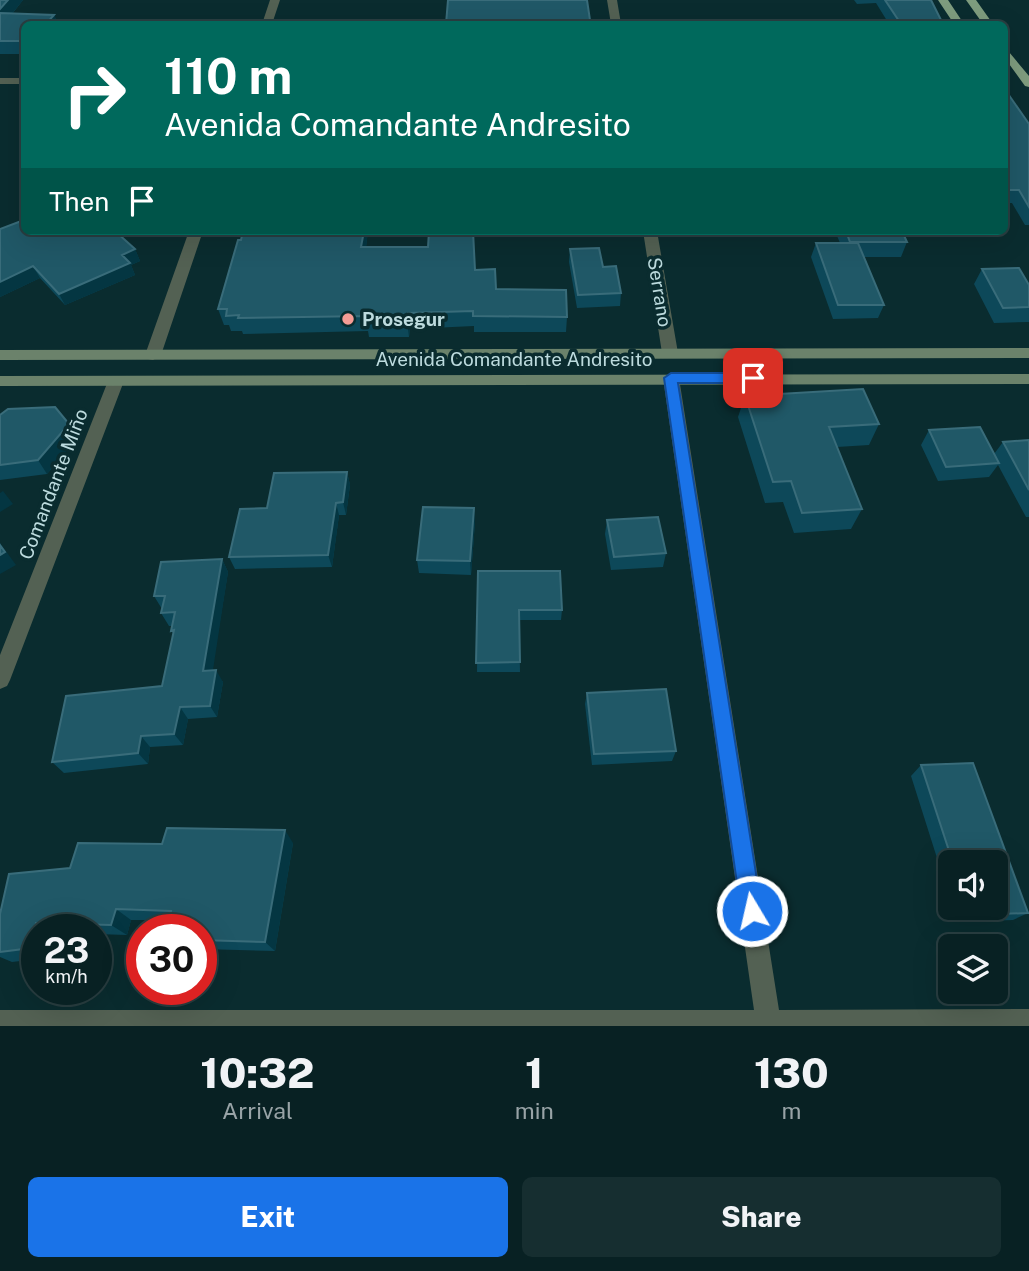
<!DOCTYPE html>
<meta charset="utf-8">
<style>
:root{--surface:#082123;--page:#162e30;--text:#f1f3f6;--muted:#98a3a6;--line:#293e41;--accent:#1a73e8}
body{margin:0;font-family:"Public Sans",sans-serif;background:var(--page);color:var(--text);height:100vh;display:flex;flex-direction:column;font-size:26px;white-space:nowrap}
*{box-sizing:border-box;margin:0}
p{font-size:23px;color:var(--muted)}
.icon{flex:none;width:38px;height:38px;fill:none;stroke:currentColor;stroke-width:2;stroke-linecap:round;stroke-linejoin:round}
.map{position:relative;height:1026px;overflow:hidden}
.drawer{display:flex;flex-direction:column;background:var(--surface);flex:1}
.drawer>*{flex:none}
.banner{position:absolute;left:21px;top:21px;width:987px;height:214px;border-radius:10px;box-shadow:0 7px 28px #0002,0 0 0 2px var(--line);background:#00695c;color:#fff;overflow:hidden}
.buttons{position:absolute;left:938px;top:850px;display:grid;gap:14px}
.buttons a{display:grid;place-items:center;width:70px;height:70px;border-radius:10px;background:var(--surface);box-shadow:0 7px 28px #0002,0 0 0 2px var(--line);font-size:35px}
.speed{position:absolute;left:21px;top:914px;display:flex;gap:14px;font-size:35px;font-weight:700;text-align:center}
.speed>*{display:grid;place-content:center;width:91px;height:91px;border-radius:50%;background:var(--surface);box-shadow:0 7px 28px #0002,0 0 0 2px var(--line);line-height:1}
.speed small{font-size:18px;font-weight:400}
.speed .limit{border:10px solid #d22;background:#fff;color:#111}
.pin{position:absolute;display:grid;place-items:center;width:60px;height:60px;color:#fff;margin:-30px;border-radius:14px;box-shadow:0 4px 10px #0006}
.me{position:absolute;width:77px;margin:-38px;rotate:351deg;stroke-linejoin:round;filter:drop-shadow(0 0 5px #0008)}
.turn{display:flex;align-items:center;gap:24px;height:147px;padding:0 28px;font-size:32px}
.turn .icon{width:91px;height:91px;stroke-width:2.5}
.turn b{display:block;font-size:49px;line-height:60px}
.then{display:flex;align-items:center;height:66px;padding:0 28px;background:#0003;gap:14px;font-size:26px}
.eta{display:flex;justify-content:space-evenly;align-items:center;height:119px;text-align:center}
.eta b{font-size:42px;font-weight:800;line-height:49px}
.action{display:flex;gap:14px;margin-top:auto;padding:14px 28px}
.action a{flex:1;height:80px;border-radius:10px;background:var(--accent);color:#fff;font-size:28px;font-weight:800;line-height:80px;text-align:center}
.action a+a{background:var(--page);color:var(--text)}
.map>svg:first-child{display:block}
.lines{fill:none;stroke-linecap:round;stroke-linejoin:round}
.minor{fill:#536153;fill-rule:evenodd}
.secondary{fill:#6b826b;fill-rule:evenodd}
.primary{fill:#7e9c7e;fill-rule:evenodd}
.wall{fill:#0d4859}
.shaded-wall{fill:#043642}
.building{fill:#205867;stroke:#396c7a;stroke-width:2}
.route{fill:#1a73e8;stroke:#114b97;stroke-width:2}
.poi-dot{fill:#f59c95;stroke:#0a2c2f;stroke-width:2.5}
.labels{text-anchor:middle;stroke-width:7;stroke-linejoin:round;paint-order:stroke}
.street-label{font-size:19px;fill:#bddbde;stroke:#0a2c2f}
.poi-label{font-size:19px;font-weight:bold;fill:#bddbde;stroke:#0a2c2f;text-anchor:start}
</style>
<div class="map">
<svg width="1029" height="1026" viewBox="0 0 1029 1026">
<rect width="100%" height="100%" fill="#0a2c2f"/>
<g class="lines">
<path class="minor" d="M 270,0 L 280,0 L 272,24 L 262,24 Z
M 607,0 L 617,0 L 621,24 L 611,24 Z
M 0,78 L 24,78 L 24,84 L 0,84 Z
M 189,231 L 203,231 L 161,355 L 153,360 L 148,359 L 145,355 Z
M 643,231 L 657,231 L 678,353 L 670,358 L 662,353 Z
M 671,373 L 679,378 L 779,1010 L 1029,1009 L 1029,1026 L 0,1026 L 0,1010 L 754,1010 L 663,378 Z
M 116,376 L 124,381 L 10,680 L 7,686 L 0,689 L 0,655 L 108,381 Z"/>
<path class="secondary" d="M 1029,348 L 1029,358 L 0,360 L 0,350 Z
M 1029,374 L 1029,384 L 0,386 L 0,376 Z"/>
<path class="primary" d="M 938,0 L 948,0 L 964,24 L 954,24 Z
M 966,0 L 976,0 L 993,24 L 983,24 Z
M 1004,46 L 1029,76 L 1029,87 L 1025,86 L 1004,57 Z"/>
</g>
<path class="wall" d="M 0,0 L 23,0 L 12,14 L 54,15 L 58,24 L 24,24 L 24,54 L 0,54 Z
M 448,0 L 590,20 L 590,24 L 446,24 Z
M 854,0 L 931,0 L 943,24 L 889,24 L 876,3 L 857,4 Z
M 1004,88 L 1029,124 L 1029,225 L 1025,225 L 1012,203 L 1004,203 Z
M 0,229 L 135,249 L 140,261 L 131,265 L 135,275 L 65,305 L 40,278 L 0,297 Z
M 243,231 L 368,231 L 366,247 L 475,270 L 496,289 L 567,317 L 566,332 L 474,332 L 474,326 L 410,329 L 409,337 L 369,337 L 368,331 L 243,334 L 242,331 L 231,331 L 229,325 L 224,325 L 218,309 Z
M 835,231 L 902,231 L 907,242 L 901,257 L 864,257 L 884,305 L 878,318 L 833,319 L 811,257 L 816,243 L 840,243 Z
M 570,249 L 603,267 L 621,293 L 620,306 L 577,308 L 569,262 Z
M 982,269 L 1029,285 L 1029,322 L 994,323 L 974,284 Z
M 745,396 L 879,424 L 869,445 L 837,447 L 862,509 L 851,529 L 794,533 L 783,502 L 765,503 L 738,417 Z
M 0,415 L 77,438 L 47,474 L 0,480 Z
M 929,430 L 994,454 L 1003,442 L 1029,440 L 1029,517 L 1026,517 L 998,465 L 989,477 L 938,481 L 921,445 Z
M 347,472 L 350,485 L 346,515 L 339,515 L 332,567 L 235,569 L 229,557 L 267,508 Z
M 607,520 L 666,553 L 663,567 L 611,570 L 605,534 Z
M 475,522 L 471,575 L 419,573 L 417,560 Z
M 222,559 L 228,572 L 212,670 L 223,682 L 217,717 L 188,719 L 183,745 L 150,747 L 148,764 L 64,773 L 52,762 L 162,686 L 174,634 L 171,631 L 172,626 L 169,626 L 161,613 L 162,609 L 154,596 Z
M 478,571 L 562,610 L 561,620 L 519,620 L 520,672 L 477,672 Z
M 587,693 L 676,751 L 672,761 L 592,765 L 585,704 Z
M 973,763 L 1028,913 L 1013,920 L 958,922 L 953,908 L 996,908 L 996,863 L 950,863 L 950,899 L 911,776 L 921,765 Z
M 293,843 L 275,951 L 201,949 L 201,929 L 169,920 L 131,920 L 127,935 L 96,934 L 96,929 L 37,929 L 37,959 L 12,962 L 0,957 L 0,914 L 70,868 L 162,844 Z"/>
<path class="shaded-wall" d="M 8,0 L 23,0 L 2,26 L 0,21 L 0,9 Z
M 54,15 L 58,24 L 46,24 Z
M 364,231 L 368,231 L 364,263 L 361,247 Z
M 135,249 L 140,261 L 131,265 L 135,275 L 65,305 L 59,294 L 122,255 Z
M 33,266 L 40,278 L 0,297 L 0,282 Z
M 408,313 L 410,329 L 409,337 L 407,321 Z
M 69,424 L 77,438 L 47,474 L 38,460 Z
M 347,472 L 350,485 L 346,515 L 343,502 Z
M 3,491 L 13,504 L 0,512 L 0,493 Z
M 336,503 L 339,515 L 332,567 L 328,555 Z
M 474,508 L 475,522 L 471,575 L 470,561 Z
M 0,543 L 16,565 L 0,574 Z
M 222,559 L 228,572 L 211,683 L 203,671 Z
M 216,670 L 223,682 L 217,717 L 210,706 Z
M 180,707 L 188,719 L 183,745 L 174,734 Z
M 141,736 L 150,747 L 148,764 L 138,753 Z
M 285,830 L 293,843 L 275,951 L 265,942 Z
M 116,909 L 131,920 L 127,935 L 111,925 Z
M 36,923 L 48,929 L 37,929 L 37,951 L 31,948 Z"/>
<path class="building" d="M 0,0 L 8,0 L 0,9 Z
M 448,0 L 587,0 L 590,20 L 576,20 L 576,23 L 555,23 L 555,24 L 446,24 Z
M 885,0 L 931,0 L 943,24 L 901,24 Z
M 0,13 L 54,15 L 46,24 L 24,24 L 24,41 L 0,41 Z
M 130,21 L 128,24 L 76,24 L 77,22 Z
M 1004,88 L 1029,124 L 1029,207 L 1019,190 L 1004,190 Z
M 24,220 L 24,231 L 115,231 L 135,249 L 122,255 L 130,263 L 59,294 L 33,266 L 0,282 L 0,229 Z
M 243,231 L 364,231 L 361,247 L 428,247 L 429,231 L 473,231 L 475,270 L 495,269 L 496,289 L 566,290 L 567,317 L 473,316 L 473,311 L 408,313 L 407,321 L 366,322 L 367,316 L 238,318 L 239,315 L 226,316 L 227,309 L 218,309 L 238,240 L 241,240 Z
M 846,231 L 902,231 L 907,242 L 850,242 Z
M 816,243 L 858,243 L 884,305 L 838,305 Z
M 599,248 L 603,267 L 616,266 L 621,293 L 578,295 L 570,249 Z
M 1019,268 L 1029,285 L 1029,307 L 1003,308 L 982,269 Z
M 863,389 L 879,424 L 829,427 L 862,509 L 802,513 L 791,481 L 773,482 L 745,396 Z
M 55,407 L 69,424 L 38,460 L 0,465 L 0,415 L 8,409 Z
M 980,427 L 999,463 L 946,467 L 929,430 Z
M 1029,440 L 1029,490 L 1003,442 Z
M 347,472 L 343,502 L 336,503 L 328,555 L 229,557 L 240,509 L 267,508 L 274,473 Z
M 423,507 L 474,508 L 470,561 L 417,560 Z
M 658,517 L 666,553 L 614,557 L 607,520 Z
M 0,545 L 5,552 L 0,555 Z
M 222,559 L 203,671 L 216,670 L 210,706 L 180,707 L 174,734 L 141,736 L 138,753 L 52,762 L 66,696 L 162,686 L 174,630 L 171,631 L 175,612 L 161,613 L 165,596 L 154,596 L 161,562 Z
M 478,571 L 560,571 L 562,610 L 519,610 L 520,662 L 476,663 Z
M 666,689 L 676,751 L 594,754 L 587,693 Z
M 973,763 L 1028,913 L 970,915 L 968,908 L 996,908 L 996,863 L 953,863 L 921,765 Z
M 167,828 L 285,830 L 265,942 L 201,940 L 201,929 L 167,929 L 171,911 L 116,909 L 111,925 L 36,923 L 31,948 L 0,952 L 0,914 L 9,874 L 70,868 L 78,843 L 162,844 Z"/>
<path class="route" d="M 671,373 L 753,373 L 760,378 L 753,383 L 678,383 L 762,911 L 759,918 L 752,922 L 744,918 L 741,911 L 664,378 Z"/>
<circle class="poi-dot" cx="348" cy="319" r="7"/>
<g class="labels">
<g class="street-label">
<text transform="translate(660 292) rotate(81)" y="7">Serrano</text>
<text x="514" y="366">Avenida Comandante Andresito</text>
<text transform="translate(53 484) rotate(-69)" y="7">Comandante Miño</text>
</g>
<g class="poi-label">
<text x="362" y="326">Prosegur</text>
</g>
</g>
</svg>
<div class="buttons">
<a><svg class="icon" aria-label="sound" viewBox="0 0 24 24"><path d="M4 9h4l5-4v14l-5-4H4zM17 9q2 3 0 6"/></svg></a>
<a><svg class="icon" aria-label="layers" viewBox="0 0 24 24"><path d="M12 4l9 5-9 5-9-5zM3 14l9 5 9-5"/></svg></a>
</div>
<div class="speed"><div>23<small>km/h</small></div><div class="limit">30</div></div>
<div class="pin" style="left:753px;top:378px;background:#d93025"><svg class="icon" aria-label="arrive" viewBox="0 0 24 24"><path d="M6 21V4h12l-3 4 3 4H6"/></svg></div>
<svg class="me" style="left:752px;top:911px" viewBox="-20 -20 40 40"><circle r="17" fill="#1a73e8" stroke="#fff" stroke-width="3"/><path d="M0-11L8 9 0 5-8 9z" fill="#fff"/></svg>
<div class="banner">
<div class="turn"><svg class="icon" aria-label="right" viewBox="0 0 24 24"><path d="M7 20v-9h11M14 6l5 5-5 5"/></svg><div><b>110 m</b>Avenida Comandante Andresito</div></div>
<div class="then">Then<svg class="icon" aria-label="arrive" viewBox="0 0 24 24"><path d="M6 21V4h12l-3 4 3 4H6"/></svg></div>
</div>
</div>
<section class="drawer">
<div class="eta">
<div><b>10:32</b><p>Arrival</p></div>
<div><b>1</b><p>min</p></div>
<div><b>130</b><p>m</p></div>
</div>
<div class="action"><a>Exit</a><a>Share</a></div>
</section>
